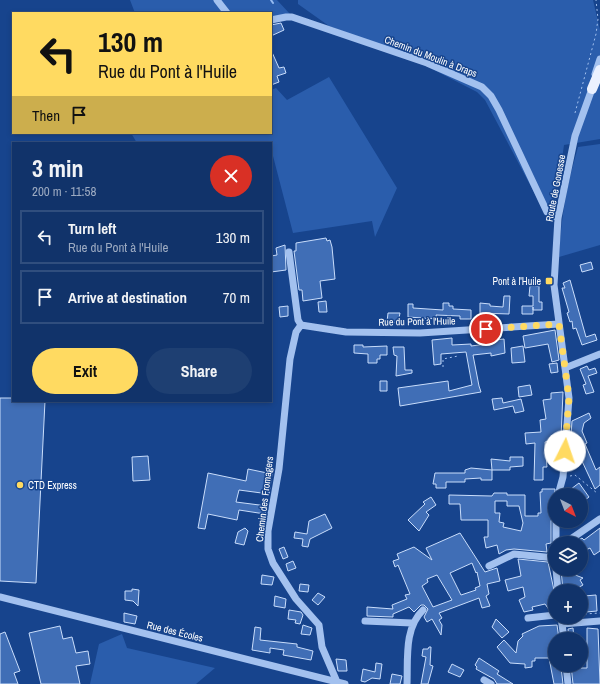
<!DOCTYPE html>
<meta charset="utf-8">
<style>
:root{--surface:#11336a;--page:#1e3f72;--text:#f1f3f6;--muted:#9caac1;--line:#304e7e;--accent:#ffda61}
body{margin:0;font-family:"Archivo Narrow",sans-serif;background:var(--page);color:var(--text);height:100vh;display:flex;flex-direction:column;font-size:15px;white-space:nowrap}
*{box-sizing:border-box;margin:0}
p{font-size:13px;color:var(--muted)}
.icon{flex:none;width:22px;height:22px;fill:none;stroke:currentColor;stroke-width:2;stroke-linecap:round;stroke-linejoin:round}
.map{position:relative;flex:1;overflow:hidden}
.side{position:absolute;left:12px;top:142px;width:260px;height:260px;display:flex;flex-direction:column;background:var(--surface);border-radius:0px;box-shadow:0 2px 6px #0003,0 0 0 1px var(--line)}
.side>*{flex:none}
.banner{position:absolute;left:12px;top:12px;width:260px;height:122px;border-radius:0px;box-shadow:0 2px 6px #0003,0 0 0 1px var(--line);background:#ffda61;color:#111;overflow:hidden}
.needle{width:26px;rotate:138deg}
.fabs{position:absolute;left:548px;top:488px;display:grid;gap:8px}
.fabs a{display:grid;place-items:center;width:40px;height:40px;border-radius:50%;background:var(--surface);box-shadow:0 2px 6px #0003,0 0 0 1px var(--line);font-size:20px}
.pin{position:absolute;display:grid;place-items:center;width:34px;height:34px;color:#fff;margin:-17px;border:2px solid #fff;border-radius:50%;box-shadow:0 1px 4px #0007}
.me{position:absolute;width:44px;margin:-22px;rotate:4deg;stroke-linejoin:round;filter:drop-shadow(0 0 3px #0008)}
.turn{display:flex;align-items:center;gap:14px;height:84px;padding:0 20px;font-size:18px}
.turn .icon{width:52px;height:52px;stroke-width:2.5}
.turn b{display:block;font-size:28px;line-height:34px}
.then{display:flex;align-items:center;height:38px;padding:0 20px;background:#0003;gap:8px;font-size:15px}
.round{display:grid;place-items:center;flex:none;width:42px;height:42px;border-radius:21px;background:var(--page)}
.head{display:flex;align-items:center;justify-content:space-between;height:68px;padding:0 20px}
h1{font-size:24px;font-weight:700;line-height:30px}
.button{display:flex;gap:8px;margin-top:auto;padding:8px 20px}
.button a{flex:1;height:46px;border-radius:24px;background:var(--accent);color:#111;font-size:16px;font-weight:700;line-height:46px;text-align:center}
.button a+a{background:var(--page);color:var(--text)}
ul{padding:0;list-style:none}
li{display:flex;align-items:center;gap:12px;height:54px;margin:0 8px 6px;padding:0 12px;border:2px solid var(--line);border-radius:0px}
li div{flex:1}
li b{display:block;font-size:15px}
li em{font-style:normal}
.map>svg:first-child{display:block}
.green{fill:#2a5dac}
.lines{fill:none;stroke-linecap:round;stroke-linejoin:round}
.stream{stroke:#95bbf1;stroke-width:2}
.building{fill:#406eb6;stroke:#c9ddfb;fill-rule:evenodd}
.path{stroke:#a3c1ef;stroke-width:1;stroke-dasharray:2 3;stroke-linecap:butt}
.minor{stroke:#a3c1ef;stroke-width:7}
.major{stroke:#ebf1ff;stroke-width:10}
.route{stroke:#ffda61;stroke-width:7;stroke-dasharray:0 12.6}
.poi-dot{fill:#ffda61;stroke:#17448d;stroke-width:1.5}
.labels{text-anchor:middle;stroke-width:3;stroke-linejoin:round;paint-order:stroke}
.street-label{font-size:10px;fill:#fff;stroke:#17448d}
.poi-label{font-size:10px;fill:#fff;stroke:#17448d;text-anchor:end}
</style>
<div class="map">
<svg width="600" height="684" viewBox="0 0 600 684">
<rect width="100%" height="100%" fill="#17448d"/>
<path class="green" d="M 130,0 L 277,0 L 290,14 L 271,25 L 271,13 L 135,13 Z
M 298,0 L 593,0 L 600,30 L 600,139 L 564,145 L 553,221 L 545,213 L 485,100 L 477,92 L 399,52 L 329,26 L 298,4 Z
M 329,77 L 397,188 L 375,237 L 372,221 L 293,233 L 273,156 L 271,156 L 271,143 L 137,143 L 131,133 L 271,133 L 271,90 L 276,88 L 287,100 Z
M 600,144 L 600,245 L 559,257 C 561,217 567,185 578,147 Z
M 122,634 L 127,648 L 215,668 L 196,684 L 90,684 L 99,644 Z"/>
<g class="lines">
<path class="stream" d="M 271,0 L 273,3"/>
</g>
<path class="building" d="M 281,23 L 284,30 L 271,36 L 271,25 Z
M 271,50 L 279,68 L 284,67 L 286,73 L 277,76 L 279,82 L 271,85 Z
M 326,238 L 327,241 L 330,240 L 332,247 L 335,279 L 320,281 L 322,298 L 303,301 L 302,290 L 299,290 L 294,251 L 296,251 L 296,243 Z
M 285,245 L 286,270 L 271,272 L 271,256 L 277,255 L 276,248 Z
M 591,262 L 593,269 L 582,272 L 580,265 Z
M 570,280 L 586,337 L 595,334 L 597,340 L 582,345 L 576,328 L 573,329 L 572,321 L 570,322 L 567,313 L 569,312 L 562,288 L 565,288 L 563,283 Z
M 530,286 L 539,286 L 539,302 L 542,302 L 542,310 L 533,310 L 533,307 L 533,314 L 522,314 L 522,306 L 533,306 L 533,296 L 529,296 Z
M 504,296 L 510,296 L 509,314 L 480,313 L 480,303 L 490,304 L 490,306 L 503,307 Z
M 326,301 L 327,312 L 319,312 L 318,302 Z
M 443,303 L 449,303 L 449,306 L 453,306 L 453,309 L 471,310 L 471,319 L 460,319 L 460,316 L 436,315 L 437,319 L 408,317 L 408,304 L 413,304 L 413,308 L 443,310 Z
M 288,306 L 288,316 L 280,317 L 279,307 Z
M 388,313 L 400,313 L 398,323 L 387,322 Z
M 555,330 L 559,360 L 552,362 L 548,344 L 525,348 L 523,336 Z
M 452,338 L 452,345 L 471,344 L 471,346 L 495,343 L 495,340 L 504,339 L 505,353 L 491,356 L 491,353 L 473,355 L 479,386 L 481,392 L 400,406 L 398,388 L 448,381 L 449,391 L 472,385 L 466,352 L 441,354 L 441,364 L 434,365 L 432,340 Z
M 354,345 L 363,345 L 363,347 L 387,346 L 387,355 L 380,355 L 380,359 L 377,359 L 377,363 L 368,363 L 368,354 L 354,353 Z
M 523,346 L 525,362 L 512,363 L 511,348 Z
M 393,347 L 404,347 L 405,370 L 412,370 L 412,373 L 396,376 L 397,356 L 394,355 Z
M 557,363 L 558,372 L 551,373 L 549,364 Z
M 587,366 L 589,370 L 595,368 L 597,373 L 588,376 L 594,392 L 586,394 L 583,385 L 586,384 L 580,369 Z
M 380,381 L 387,381 L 387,391 L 380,391 Z
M 530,385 L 532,395 L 519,397 L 518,387 Z
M 563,392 L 561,438 L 545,442 L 547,467 L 543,467 L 543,480 L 534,480 L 535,443 L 526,444 L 525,433 L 541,432 L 540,420 L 546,419 L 543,400 L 551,399 L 551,393 Z
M 0,398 L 13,398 L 13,401 L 45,401 L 36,583 L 0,581 Z
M 502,398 L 503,403 L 521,399 L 524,411 L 515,413 L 513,406 L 494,410 L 492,399 Z
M 589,413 L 591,418 L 584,423 L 582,431 L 587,443 L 585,444 L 596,470 L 600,467 L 600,485 L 595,489 L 581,459 L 569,463 L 572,421 Z
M 148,456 L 150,480 L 133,481 L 132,457 Z
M 510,457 L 523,457 L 523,466 L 510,467 L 510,470 L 492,470 L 492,480 L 481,480 L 481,478 L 465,479 L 465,482 L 446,482 L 446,488 L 436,488 L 436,484 L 433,484 L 435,473 L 465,473 L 465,470 L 471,468 L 492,470 L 491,459 L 510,461 Z
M 248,469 L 272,474 L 269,494 L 239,490 L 236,502 L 267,506 L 265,514 L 239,510 L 237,520 L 208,514 L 205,529 L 198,528 L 208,473 L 246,481 Z
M 579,483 L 589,497 L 581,503 L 581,495 L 563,495 Z
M 542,489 L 555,489 L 553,517 L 551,521 L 551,543 L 546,544 L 547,552 L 514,549 L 506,550 L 499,554 L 497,545 L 486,548 L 484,537 L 488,537 L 488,520 L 461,520 L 460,504 L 449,504 L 449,495 L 492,496 L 494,493 L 507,493 L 507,495 L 525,495 L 525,516 L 538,516 L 538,513 L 541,513 L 540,492 L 542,492 ZM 495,501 L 507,501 L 507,506 L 519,506 L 523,523 L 521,531 L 503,527 L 504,523 L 499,522 L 500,513 L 495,513 Z
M 431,497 L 436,505 L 426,512 L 429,515 L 419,531 L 408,520 L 425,504 L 423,502 Z
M 325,514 L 332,528 L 310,539 L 308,547 L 302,546 L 303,539 L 294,538 L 295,532 L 307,534 L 309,521 Z
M 245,528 L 248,531 L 244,545 L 235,543 L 238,532 Z
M 600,528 L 600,551 L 594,555 L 590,548 L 586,550 L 581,543 L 574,543 L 582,538 L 584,540 Z
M 460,533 L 485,572 L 497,568 L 500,581 L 487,584 L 489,594 L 486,596 L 490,606 L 482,608 L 479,598 L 439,613 L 442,618 L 439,620 L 442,625 L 441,635 L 432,619 L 427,622 L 424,617 L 428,609 L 424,605 L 421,605 L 414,612 L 409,607 L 393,614 L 393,617 L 367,616 L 367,607 L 393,609 L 392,605 L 407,599 L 405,595 L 410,594 L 398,565 L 395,567 L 393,561 L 399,559 L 397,554 L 414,547 L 432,560 L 426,548 ZM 472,563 L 476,573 L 477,572 L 480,586 L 475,588 L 476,590 L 461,595 L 450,573 ZM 437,575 L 452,600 L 433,607 L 422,586 L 428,582 L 427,579 Z
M 284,547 L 288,557 L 283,559 L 279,549 Z
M 518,559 L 548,562 L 555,595 L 555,610 L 550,611 L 545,604 L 532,607 L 533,610 L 524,612 L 519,600 L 525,597 L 523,587 L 508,591 L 505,580 L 521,576 Z
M 293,561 L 296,568 L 288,571 L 286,564 Z
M 561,569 L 575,569 L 570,573 L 583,578 L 580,580 L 583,585 L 572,591 L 563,591 Z
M 262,575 L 274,577 L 272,585 L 261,584 Z
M 300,584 L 309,585 L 308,592 L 299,591 Z
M 132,589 L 139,590 L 138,606 L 133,601 L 125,600 L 125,591 L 132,591 Z
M 318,593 L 325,597 L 318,605 L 312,600 Z
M 596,595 L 597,611 L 586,612 L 584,596 Z
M 275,596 L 286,599 L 285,608 L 274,606 Z
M 289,610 L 301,612 L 303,615 L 300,624 L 295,623 L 296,620 L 288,619 Z
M 124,613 L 137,616 L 135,624 L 124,622 Z
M 496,619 L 509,632 L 502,638 L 492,627 Z
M 303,625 L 312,628 L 310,635 L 301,634 Z
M 557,625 L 559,639 L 555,639 L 555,668 L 561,667 L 563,684 L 554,684 L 549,658 L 535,658 L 535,661 L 532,661 L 532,667 L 525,668 L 525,664 L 510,663 L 497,647 L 504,640 L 516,653 L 518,641 L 523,636 L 522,634 L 539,626 Z
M 60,626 L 63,639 L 72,637 L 76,653 L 88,651 L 90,664 L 76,666 L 80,684 L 41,684 L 29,633 Z
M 255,627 L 261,628 L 260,640 L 297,644 L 297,647 L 313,651 L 311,660 L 283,655 L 284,650 L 270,648 L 270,653 L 252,650 Z
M 573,628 L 574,639 L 569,639 L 568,629 Z
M 587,628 L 598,629 L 600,684 L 573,684 L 571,665 L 580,665 L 581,668 L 587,668 Z
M 5,632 L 20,671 L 14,673 L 18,684 L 0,684 L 0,634 Z
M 429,647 L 431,647 L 430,665 L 433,666 L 428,684 L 421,684 L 426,657 L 422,656 L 423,649 L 428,649 Z
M 479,658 L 499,671 L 497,674 L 513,684 L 497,684 L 494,679 L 476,669 L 477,667 L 475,665 Z
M 336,659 L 346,660 L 347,671 L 338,671 Z
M 376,663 L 382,664 L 380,679 L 372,678 L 365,682 L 361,681 L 363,669 L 375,672 Z
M 452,664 L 464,670 L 460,677 L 448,672 Z
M 392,674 L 402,676 L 400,684 L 390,684 Z"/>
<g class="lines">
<path class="path" d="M 575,113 L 596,34 L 598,19 L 596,0
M 443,367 L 443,359 L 458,356
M 570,476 L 575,475 L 597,493
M 581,611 L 584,614 L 600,613"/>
<path class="minor" d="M 217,0 L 227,13
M 271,20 L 286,17 L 292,17 L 427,63 L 482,87 L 491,96 L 499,110 L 547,212 L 558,218
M 595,74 L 600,59
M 289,252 L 298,320 L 301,325
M 301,325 L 296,332 L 290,359 L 279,469 L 268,531 L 268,549 L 273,563 L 296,599 L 319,625 L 322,647 L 337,682
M 301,325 L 346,332 L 420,333 L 559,324
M 565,368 L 600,354
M 558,495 L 563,477 L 569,398 L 554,285 L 558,218 L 575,136 L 593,86
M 556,543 L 556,521
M 565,543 L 600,519
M 489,566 L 514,554 L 555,558
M 556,569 L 558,591
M 0,597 L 345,684
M 561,617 L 564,639
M 528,618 L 555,615
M 365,621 L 412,623
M 562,624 L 600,621
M 566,665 L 568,684
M 484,680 L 491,684
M 407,684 C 408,659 404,628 423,610"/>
<path class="major" d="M 592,89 L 600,70"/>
</g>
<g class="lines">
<path class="route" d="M 486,329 L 559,324 L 569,398 L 565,451"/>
</g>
<g class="poi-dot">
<rect x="545" y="277" width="8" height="8" rx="2"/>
<circle cx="20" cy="485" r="4"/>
</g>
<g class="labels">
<g class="street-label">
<text transform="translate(431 56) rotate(21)" y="4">Chemin du Moulin à Draps</text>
<text transform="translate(555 188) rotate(-79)" y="4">Route de Gonesse</text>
<text transform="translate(417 321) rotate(-1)" y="4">Rue du Pont à l'Huile</text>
<text transform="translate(264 499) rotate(-83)" y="4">Chemin des Fromagers</text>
<text transform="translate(175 631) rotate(14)" y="4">Rue des Écoles</text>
</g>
<g class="poi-label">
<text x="541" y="285">Pont à l'Huile</text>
<text x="28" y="489" text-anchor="start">CTD Express</text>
</g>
</g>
</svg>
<div class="fabs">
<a><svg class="needle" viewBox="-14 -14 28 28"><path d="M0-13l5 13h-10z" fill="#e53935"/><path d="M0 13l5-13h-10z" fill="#9caac1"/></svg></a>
<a><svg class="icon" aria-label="layers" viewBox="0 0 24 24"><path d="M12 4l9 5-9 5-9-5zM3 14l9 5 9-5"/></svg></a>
<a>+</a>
<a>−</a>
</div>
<div class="pin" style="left:486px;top:329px;background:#d93025"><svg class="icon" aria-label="arrive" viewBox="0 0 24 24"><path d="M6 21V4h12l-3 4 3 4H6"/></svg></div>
<svg class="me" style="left:565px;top:451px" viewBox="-20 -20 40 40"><circle r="19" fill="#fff"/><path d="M0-13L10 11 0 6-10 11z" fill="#ffda61"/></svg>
<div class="banner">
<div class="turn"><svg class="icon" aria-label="left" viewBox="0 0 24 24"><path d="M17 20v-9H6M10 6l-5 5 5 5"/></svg><div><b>130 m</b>Rue du Pont à l'Huile</div></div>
<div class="then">Then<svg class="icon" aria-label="arrive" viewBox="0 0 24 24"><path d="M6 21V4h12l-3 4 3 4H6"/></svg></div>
</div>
<section class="side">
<div class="head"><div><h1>3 min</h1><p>200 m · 11:58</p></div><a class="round" style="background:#d93025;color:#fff"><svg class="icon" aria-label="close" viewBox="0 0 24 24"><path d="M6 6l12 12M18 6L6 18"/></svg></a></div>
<ul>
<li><svg class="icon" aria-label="left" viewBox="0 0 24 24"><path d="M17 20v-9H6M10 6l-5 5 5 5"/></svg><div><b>Turn left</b><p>Rue du Pont à l'Huile</p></div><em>130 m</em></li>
<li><svg class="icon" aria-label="arrive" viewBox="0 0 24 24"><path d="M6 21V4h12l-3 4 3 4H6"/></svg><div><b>Arrive at destination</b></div><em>70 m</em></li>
</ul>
<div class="button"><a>Exit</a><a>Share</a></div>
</section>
</div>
